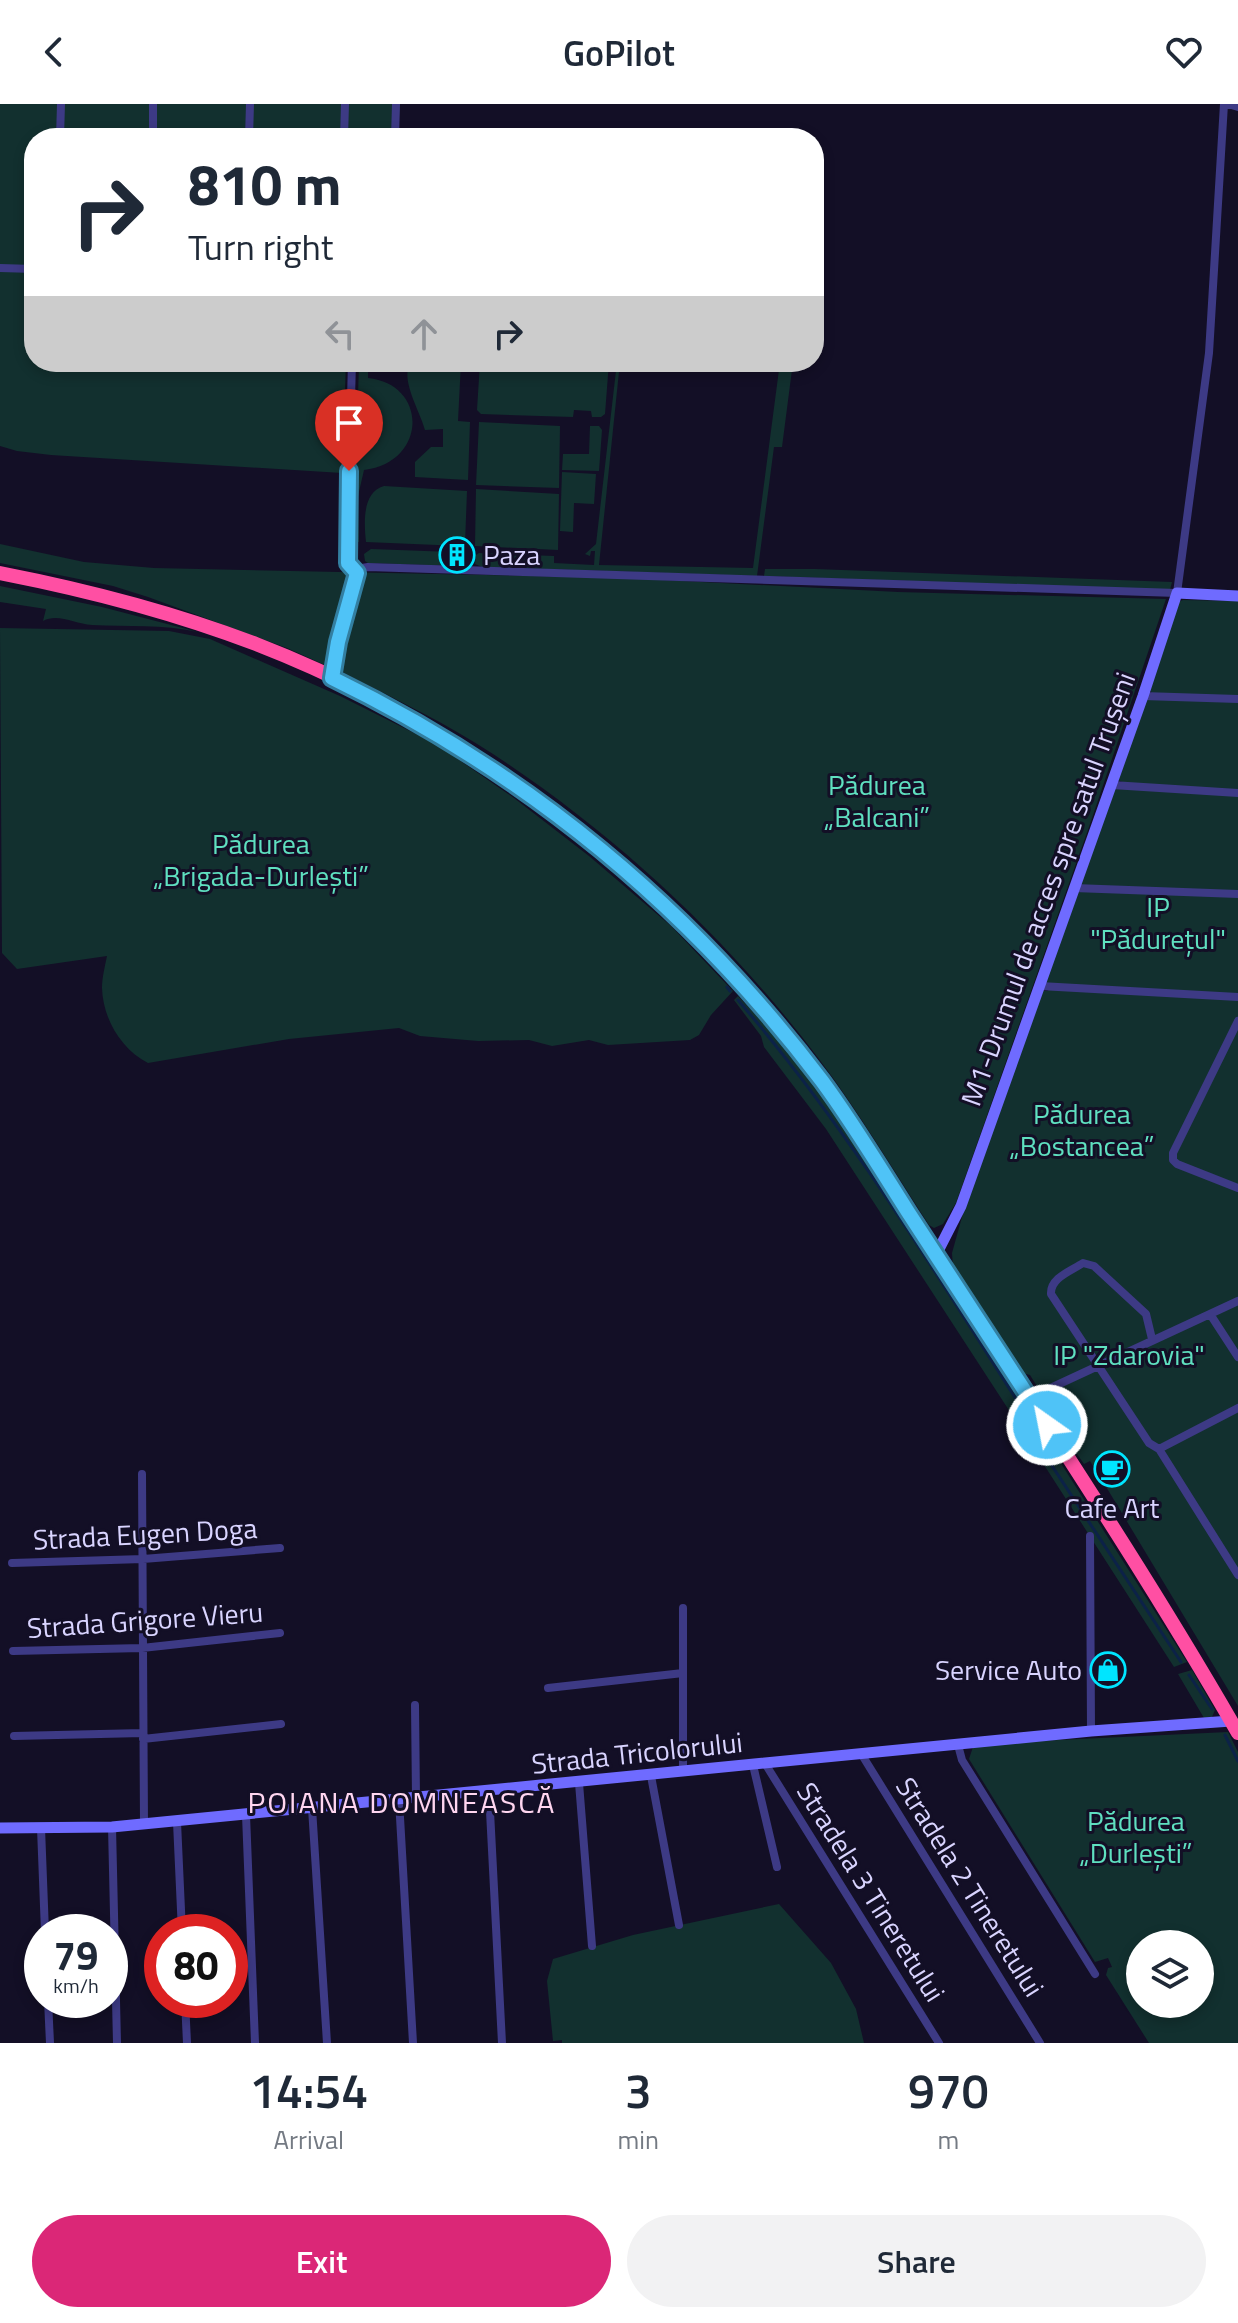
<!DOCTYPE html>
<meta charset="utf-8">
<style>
:root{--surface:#fff;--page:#f2f2f3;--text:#1f2937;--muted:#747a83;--accent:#db2777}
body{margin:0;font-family:"Titillium Web",sans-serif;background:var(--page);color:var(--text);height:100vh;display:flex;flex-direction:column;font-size:30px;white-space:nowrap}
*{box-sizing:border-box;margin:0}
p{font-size:26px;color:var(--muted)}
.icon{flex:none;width:44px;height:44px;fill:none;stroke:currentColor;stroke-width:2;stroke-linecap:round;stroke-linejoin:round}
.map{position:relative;height:1939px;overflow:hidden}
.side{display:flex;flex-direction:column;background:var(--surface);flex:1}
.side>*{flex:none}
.hud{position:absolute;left:24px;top:24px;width:800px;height:244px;border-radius:32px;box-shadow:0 4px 12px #0003;background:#fff;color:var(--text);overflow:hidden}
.fabs{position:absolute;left:1126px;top:1826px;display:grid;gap:16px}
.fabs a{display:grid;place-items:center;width:88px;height:88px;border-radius:50%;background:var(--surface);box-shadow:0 4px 12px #0003;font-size:40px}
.speed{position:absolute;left:24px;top:1810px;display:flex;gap:16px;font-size:40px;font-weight:700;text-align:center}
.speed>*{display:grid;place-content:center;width:104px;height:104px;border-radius:50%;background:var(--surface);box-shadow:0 4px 12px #0003;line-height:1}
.speed small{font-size:20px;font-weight:400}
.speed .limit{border:12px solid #d22;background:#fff;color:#111}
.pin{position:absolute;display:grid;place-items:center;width:68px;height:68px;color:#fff;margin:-82px -34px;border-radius:50% 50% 50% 0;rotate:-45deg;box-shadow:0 0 8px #0007}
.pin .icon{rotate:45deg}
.me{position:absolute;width:88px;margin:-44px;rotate:327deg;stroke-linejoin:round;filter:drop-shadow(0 0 6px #0008)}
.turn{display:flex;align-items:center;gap:28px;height:168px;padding:0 32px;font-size:36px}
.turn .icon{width:104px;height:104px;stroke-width:2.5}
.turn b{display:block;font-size:56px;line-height:68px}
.lanes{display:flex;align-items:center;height:76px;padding:0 32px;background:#0003;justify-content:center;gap:40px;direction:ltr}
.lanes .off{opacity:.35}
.eta{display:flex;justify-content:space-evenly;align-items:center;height:136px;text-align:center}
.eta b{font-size:48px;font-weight:600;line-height:56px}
.button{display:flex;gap:16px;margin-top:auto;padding:16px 32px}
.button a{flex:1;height:92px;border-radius:48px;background:var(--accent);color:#fff;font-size:32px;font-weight:600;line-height:92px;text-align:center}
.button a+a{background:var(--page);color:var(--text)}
header{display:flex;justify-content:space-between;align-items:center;height:104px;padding:0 32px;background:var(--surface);font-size:36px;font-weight:600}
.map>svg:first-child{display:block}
.green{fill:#12302f;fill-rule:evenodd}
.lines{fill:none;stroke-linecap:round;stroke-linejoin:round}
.stream{stroke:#0c2248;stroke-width:3}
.street{stroke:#3d3a85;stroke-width:8}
.secondary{stroke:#6f6bff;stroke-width:11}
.highway{stroke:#ff4fa3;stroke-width:14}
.route-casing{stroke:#337fa1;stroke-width:20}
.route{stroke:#4fc3f7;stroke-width:14}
.labels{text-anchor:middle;stroke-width:6;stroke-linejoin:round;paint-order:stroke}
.poi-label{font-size:28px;fill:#d9d4ff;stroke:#130f26;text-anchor:start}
.park-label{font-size:28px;fill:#5fe0c0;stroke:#130f26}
.street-label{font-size:28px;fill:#d9d4ff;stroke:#130f26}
.neighbourhood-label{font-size:30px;letter-spacing:2px;fill:#ffd6f0;stroke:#130f26}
</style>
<header><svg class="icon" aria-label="back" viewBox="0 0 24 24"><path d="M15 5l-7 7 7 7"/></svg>GoPilot<svg class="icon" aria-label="heart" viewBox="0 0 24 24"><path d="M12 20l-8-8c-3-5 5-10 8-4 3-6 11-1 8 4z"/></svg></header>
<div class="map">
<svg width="1238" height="1939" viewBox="0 0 1238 1939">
<rect width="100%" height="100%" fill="#130f26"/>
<path class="green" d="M 0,0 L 400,0 L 398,29 L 391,29 L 390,34 L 34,34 L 34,258 L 346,258 L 342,369 L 51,351 L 17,347 L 0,342 Z
M 411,258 L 461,258 L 458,317 L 470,318 L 468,376 L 415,373 L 415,358 L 431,343 L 443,343 L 443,325 L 425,326 C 420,307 399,274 411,258 Z
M 480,258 L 609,258 L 605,310 L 601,313 L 592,313 L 591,307 L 574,306 L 573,313 L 481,310 L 477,306 Z
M 617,258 L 620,258 L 599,461 L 753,464 L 780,258 L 793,258 L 782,343 L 774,343 L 757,472 L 482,463 L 475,460 L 476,451 L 479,449 L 554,452 L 554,459 L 594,461 L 595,447 L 591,447 L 590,452 L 585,450 L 596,440 Z
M 368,260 L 368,274 C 428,280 428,358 364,366 L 358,392 L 359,438 L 353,438 L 359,261 Z
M 479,318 L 560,322 L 559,384 L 476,381 Z
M 590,322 L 599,322 L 602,326 L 599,367 L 562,366 L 563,350 L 589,350 Z
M 562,368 L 596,370 L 594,400 L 574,399 L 573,428 L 560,427 Z
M 384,382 L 467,387 L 465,440 L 461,442 L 366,438 C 364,419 362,388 384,382 Z
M 476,385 L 559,390 L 558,446 L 475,442 Z
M 0,440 L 84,458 L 154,464 L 624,474 L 898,488 L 1166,495 L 1090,720 L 956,1099 L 943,1120 L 934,1124 L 929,1121 C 893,1066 859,1008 819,955 C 729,836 618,732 493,650 C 446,619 395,595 344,569 L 338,560 L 330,556 L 327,562 L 287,544 L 148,493 L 113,482 L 0,459 Z
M 371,445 L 452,448 L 452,454 L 465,455 L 459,462 L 368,459 L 365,457 L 364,450 Z
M 765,465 L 815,465 L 1172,478 L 1170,486 L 764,472 Z
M 0,482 L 102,503 L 198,528 C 162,520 128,523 92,521 C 75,520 58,509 43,517 L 46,505 L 0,498 Z
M 1183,496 L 1238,497 L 1238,1602 L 1102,1376 L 1090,1357 L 1084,1360 L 1042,1300 L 1046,1290 L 1042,1284 L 1038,1284 L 1030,1271 L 1022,1269 L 953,1164 L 952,1149 L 967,1095 L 1043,887 L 1048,887 L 1050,880 L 1045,880 L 1078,780 L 1114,685 L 1123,678 L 1117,676 L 1145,596 L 1152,589 L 1149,585 L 1178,498 Z
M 0,524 L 169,527 L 210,535 L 340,592 L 436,640 L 514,694 L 589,752 L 671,822 L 733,887 L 711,911 L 699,931 L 690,936 L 608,941 L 589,936 L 552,942 L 529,936 L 478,937 L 420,932 L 399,924 L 289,935 L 148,959 C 121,945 103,915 102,884 C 102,874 105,862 107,852 L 17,865 L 2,849 Z
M 738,892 L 777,934 L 843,1020 L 1020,1294 L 1022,1308 L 1014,1314 L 826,1025 L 764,943 L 761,932 L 734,896 Z
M 1027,1317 L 1036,1320 L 1187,1558 L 1174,1563 L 1019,1322 Z
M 1192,1566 L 1215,1606 L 1212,1613 L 1204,1614 L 1178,1570 Z
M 1228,1628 L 1238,1648 L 1238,1939 L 1149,1939 L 1106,1871 L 1108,1864 L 1112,1863 L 1108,1854 L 1095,1858 L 969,1655 L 973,1643 L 1014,1638 ZM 1140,1840 L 1200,1840 L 1200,1900 L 1140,1900 Z
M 779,1800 L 831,1859 L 856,1905 L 864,1939 L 562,1939 L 562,1936 L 553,1937 L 547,1877 L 553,1855 L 633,1831 Z"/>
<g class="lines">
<path class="stream" d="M 727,883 L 730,887
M 738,896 C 852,1028 940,1177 1034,1323 L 1037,1339 L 1181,1558
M 1189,1571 L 1212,1605
M 1225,1631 L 1238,1657"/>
<path class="street" d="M 1228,0 L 1238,3
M 60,34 L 61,0
M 153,34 L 153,0
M 249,34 L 250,0
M 344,34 L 345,0
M 395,34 L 396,0
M 0,164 L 34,165
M 352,258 L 347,442 L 348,459 L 357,469
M 332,574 L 357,469 L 362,464 L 368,463 L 1177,489 L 1209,249 L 1224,0
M 1143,592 L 1238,595
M 1112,681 L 1238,689
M 1074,784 L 1238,790
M 1040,882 L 1238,893
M 1238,917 L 1173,1049 L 1173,1056 L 1177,1060 L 1238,1084
M 1210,1210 L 1238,1253
M 1152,1235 L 1146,1210 L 1094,1162 L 1083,1159 C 1071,1167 1050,1174 1051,1190 L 1149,1339 L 1159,1345 L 1238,1471
M 1029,1294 L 1238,1197
M 1159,1345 L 1238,1304
M 142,1370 L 144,1720
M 1090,1432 L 1091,1627
M 12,1459 L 143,1455 L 280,1444
M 683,1504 L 683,1668
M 13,1547 L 142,1544 L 280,1529
M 548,1584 L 683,1569
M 415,1601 L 416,1694
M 14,1632 L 143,1629
M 143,1635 L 281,1620
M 958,1641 L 962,1656 L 1095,1870
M 862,1651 L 1040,1939
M 753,1661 L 777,1763
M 766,1661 L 939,1939
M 651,1672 L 679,1821
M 579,1679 L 592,1842
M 489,1688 L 502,1939
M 399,1696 L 413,1939
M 312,1704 L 327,1939
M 246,1711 L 255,1939
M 177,1718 L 182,1828
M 112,1723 L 117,1939
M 41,1724 L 45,1828
M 48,1896 L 50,1939
M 185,1896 L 187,1939"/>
<path class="secondary" d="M 936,1151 L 961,1102 L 1143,592 L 1177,489 L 1238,492
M 0,1724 L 112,1723 L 1091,1627 L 1231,1617"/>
<path class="highway" d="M 0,469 C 87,486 173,508 256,540 C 478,626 683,787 823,979 C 879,1055 927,1137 979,1216 C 1068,1353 1157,1488 1238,1629"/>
</g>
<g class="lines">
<defs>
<path id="route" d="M 349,367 L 348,459 L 357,469 L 338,538 L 332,574 C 529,670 689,802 822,977 C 853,1019 880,1064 908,1108 C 954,1179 1001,1250 1047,1321"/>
</defs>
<use href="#route" class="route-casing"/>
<use href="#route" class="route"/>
</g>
<defs>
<symbol id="building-ring" viewBox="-11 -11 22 22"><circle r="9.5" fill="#130f26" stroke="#00e5ff" stroke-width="1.5"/><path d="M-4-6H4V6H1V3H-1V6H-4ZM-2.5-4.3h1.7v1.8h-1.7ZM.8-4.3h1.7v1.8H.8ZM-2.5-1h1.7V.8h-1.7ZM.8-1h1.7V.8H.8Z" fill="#00e5ff"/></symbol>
<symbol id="cafe-ring" viewBox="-11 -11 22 22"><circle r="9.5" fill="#130f26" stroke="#00e5ff" stroke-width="1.5"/><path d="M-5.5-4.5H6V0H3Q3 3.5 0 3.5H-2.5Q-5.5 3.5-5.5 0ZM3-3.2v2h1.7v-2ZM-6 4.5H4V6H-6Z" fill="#00e5ff"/></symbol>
<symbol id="shop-ring" viewBox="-11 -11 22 22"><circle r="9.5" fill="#130f26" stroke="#00e5ff" stroke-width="1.5"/><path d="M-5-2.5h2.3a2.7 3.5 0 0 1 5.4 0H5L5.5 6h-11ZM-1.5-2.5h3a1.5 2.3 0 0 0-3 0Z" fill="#00e5ff"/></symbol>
</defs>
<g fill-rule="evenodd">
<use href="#building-ring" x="437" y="431" width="40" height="40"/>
<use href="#cafe-ring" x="1092" y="1345" width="40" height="40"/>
<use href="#shop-ring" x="1088" y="1546" width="40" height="40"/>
</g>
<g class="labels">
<g class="poi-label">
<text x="483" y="461">Paza</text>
<text x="1112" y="1414" text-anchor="middle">Cafe Art</text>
<text x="1082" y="1576" text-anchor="end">Service Auto</text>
</g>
<g class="park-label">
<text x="877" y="691">Pădurea<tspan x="877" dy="32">„Balcani”</tspan></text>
<text x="261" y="750">Pădurea<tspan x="261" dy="32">„Brigada-Durlești”</tspan></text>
<text x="1158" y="813">IP<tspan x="1158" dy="32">"Pădurețul"</tspan></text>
<text x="1082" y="1020">Pădurea<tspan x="1082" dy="32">„Bostancea”</tspan></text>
<text x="1129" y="1261">IP "Zdarovia"</text>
<text x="1136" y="1727">Pădurea<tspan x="1136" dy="32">„Durlești”</tspan></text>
</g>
<g class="street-label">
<text transform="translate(1048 785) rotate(-70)" y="10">M1-Drumul de acces spre satul Trușeni</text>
<text transform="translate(145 1430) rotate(-3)" y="10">Strada Eugen Doga</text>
<text transform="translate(145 1516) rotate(-4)" y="10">Strada Grigore Vieru</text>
<text transform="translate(637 1649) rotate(-6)" y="10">Strada Tricolorului</text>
<text transform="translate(970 1783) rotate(58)" y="10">Stradela 2 Tineretului</text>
<text transform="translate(871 1788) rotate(58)" y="10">Stradela 3 Tineretului</text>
</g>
<g class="neighbourhood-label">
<text x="402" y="1709">POIANA DOMNEASCĂ</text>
</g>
</g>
</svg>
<div class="fabs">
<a><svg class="icon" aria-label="layers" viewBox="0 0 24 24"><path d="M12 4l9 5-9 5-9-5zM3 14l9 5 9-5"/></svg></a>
</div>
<div class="speed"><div>79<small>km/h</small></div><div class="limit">80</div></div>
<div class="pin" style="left:349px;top:367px;background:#d93025"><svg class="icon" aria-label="arrive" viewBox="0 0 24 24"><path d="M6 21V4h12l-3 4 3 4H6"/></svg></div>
<svg class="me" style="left:1047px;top:1321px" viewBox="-20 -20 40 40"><circle r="17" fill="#4fc3f7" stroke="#fff" stroke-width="3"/><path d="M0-11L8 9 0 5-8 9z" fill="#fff"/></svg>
<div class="hud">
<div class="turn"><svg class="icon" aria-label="right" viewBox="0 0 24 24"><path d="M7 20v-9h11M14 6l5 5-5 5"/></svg><div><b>810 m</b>Turn right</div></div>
<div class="lanes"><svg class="icon off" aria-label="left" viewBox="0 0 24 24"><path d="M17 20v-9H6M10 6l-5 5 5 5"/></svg><svg class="icon off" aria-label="ahead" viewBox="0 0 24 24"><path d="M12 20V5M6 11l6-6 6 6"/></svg><svg class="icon" aria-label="right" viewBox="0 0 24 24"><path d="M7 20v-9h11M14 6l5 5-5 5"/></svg></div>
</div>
</div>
<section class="side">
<div class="eta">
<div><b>14:54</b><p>Arrival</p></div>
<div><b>3</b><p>min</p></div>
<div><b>970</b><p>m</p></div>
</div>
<div class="button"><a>Exit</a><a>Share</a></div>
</section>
